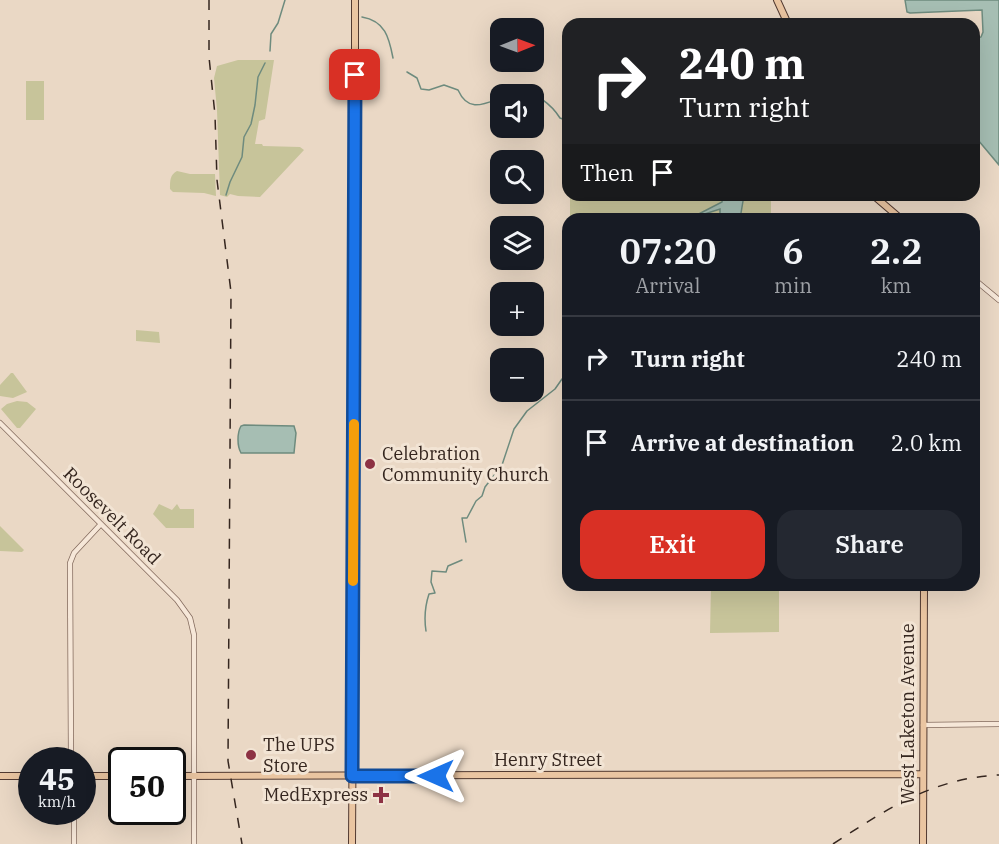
<!DOCTYPE html>
<meta charset="utf-8">
<style>
:root{--surface:#171b24;--page:#242831;--text:#f1f3f6;--muted:#9ea1a6;--line:#363941;--accent:#d93025}
body{margin:0;font-family:"IBM Plex Serif",serif;background:var(--page);color:var(--text);height:100vh;display:flex;flex-direction:column;font-size:22px;white-space:nowrap}
*{box-sizing:border-box;margin:0}
p{font-size:20px;color:var(--muted)}
.icon{flex:none;width:33px;height:33px;fill:none;stroke:currentColor;stroke-width:2;stroke-linecap:round;stroke-linejoin:round}
.map{position:relative;flex:1;overflow:hidden}
.sheet{position:absolute;left:562px;top:213px;width:418px;height:378px;display:flex;flex-direction:column;background:var(--surface);border-radius:18px;box-shadow:0 6px 24px #0002}
.sheet>*{flex:none}
.hud{position:absolute;left:562px;top:18px;width:418px;height:183px;border-radius:18px;box-shadow:0 6px 24px #0002;background:#202124;color:#fff;overflow:hidden}
.needle{width:39px;rotate:89deg}
.fabs{position:absolute;left:490px;top:18px;display:grid;gap:12px}
.fabs a{display:grid;place-items:center;width:54px;height:54px;border-radius:12px;background:var(--surface);box-shadow:0 6px 24px #0002;font-size:30px}
.speed{position:absolute;left:18px;top:747px;display:flex;gap:12px;font-size:30px;font-weight:700;text-align:center}
.speed>*{display:grid;place-content:center;width:78px;height:78px;border-radius:50%;background:var(--surface);box-shadow:0 6px 24px #0002;line-height:1}
.speed small{font-size:15px;font-weight:400}
.speed .limit{border:3px solid #111;border-radius:9px;background:#fff;color:#111}
.pin{position:absolute;display:grid;place-items:center;width:51px;height:51px;color:#fff;margin:-26px;border-radius:12px;box-shadow:0 3px 9px #0006}
.me{position:absolute;width:66px;margin:-33px;rotate:270deg;stroke-linejoin:round;filter:drop-shadow(0 0 4px #0008)}
.turn{display:flex;align-items:center;gap:21px;height:126px;padding:0 18px;font-size:27px}
.turn .icon{width:78px;height:78px;stroke-width:2.5}
.turn b{display:block;font-size:42px;line-height:51px}
.then{display:flex;align-items:center;height:57px;padding:0 18px;background:#0003;gap:12px;font-size:22px}
.eta{display:flex;justify-content:space-evenly;align-items:center;height:102px;text-align:center}
.eta b{font-size:36px;font-weight:600;line-height:42px}
.primary-button{display:flex;gap:12px;margin-top:auto;padding:12px 18px}
.primary-button a{flex:1;height:69px;border-radius:18px;background:var(--accent);color:#fff;font-size:24px;font-weight:600;line-height:69px;text-align:center}
.primary-button a+a{background:var(--page);color:var(--text)}
ul{padding:0;list-style:none}
li{display:flex;align-items:center;gap:18px;height:84px;padding:0 18px;border-top:2px solid var(--line)}
li div{flex:1}
li b{display:block;font-size:22px}
li em{font-style:normal}
.map>svg:first-child{display:block}
.green{fill:#c7c49a}
.water{fill:#a6beb3;stroke:#6e8b7e;stroke-width:1.5}
.lines{fill:none;stroke-linecap:round;stroke-linejoin:round}
.stream{stroke:#6e8b7e;stroke-width:1.5}
.minor-casing{stroke:#836a5d;stroke-width:6}
.major-casing{stroke:#523a31;stroke-width:8}
.minor{stroke:#f6e7d8;stroke-width:4.5}
.major{stroke:#eac5a1;stroke-width:6}
.rail{stroke:#35261f;stroke-width:1.5;stroke-dasharray:10 10;stroke-linecap:butt}
.route-casing{stroke:#114b97;stroke-width:15}
.route{stroke:#1a73e8;stroke-width:10}
.slow{stroke:#f59e0b;stroke-width:10}
.poi-dot{fill:#8d3244;stroke:#f2e4d4;stroke-width:2}
.labels{text-anchor:middle;stroke-width:6;stroke-linejoin:round;paint-order:stroke}
.poi-label{font-size:18px;fill:#35261f;stroke:#f2e4d4;text-anchor:start}
.street-label{font-size:18px;fill:#35261f;stroke:#f2e4d4}
</style>
<div class="map">
<svg width="999" height="844" viewBox="0 0 999 844">
<rect width="100%" height="100%" fill="#ead8c5"/>
<path class="green" d="M 238,60 L 274,60 L 265,119 L 259,121 L 255,144 L 262,144 L 263,146 L 300,147 L 304,150 L 260,197 L 238,196 L 230,194 L 227,197 L 220,195 L 217,110 L 214,78 L 217,66 Z
M 26,81 L 44,81 L 44,120 L 26,120 Z
M 177,171 L 190,174 L 215,174 L 216,196 L 204,193 L 173,192 L 170,189 C 170,180 170,175 177,171 Z
M 570,195 L 771,195 L 771,219 L 570,219 Z
M 136,330 L 159,332 L 160,343 L 136,341 Z
M 11,373 L 13,373 L 27,392 L 13,398 L 0,396 L 0,403 L 0,385 Z
M 17,401 L 27,402 L 36,409 L 20,428 L 17,428 L 1,409 L 7,404 Z
M 159,504 L 172,510 L 177,504 L 180,509 L 194,509 L 194,528 L 166,528 L 153,514 Z
M 0,526 L 24,550 L 22,552 L 0,551 Z
M 711,585 L 779,585 L 779,632 L 710,633 Z"/>
<path class="water" d="M 905,0 L 999,0 L 999,165 L 978,140 L 975,140 L 975,39 L 981,37 L 983,32 L 982,10 L 910,13 L 907,12 Z
M 723,195 L 744,195 L 740,219 L 720,219 L 720,209 L 689,219 L 722,202 Z
M 244,425 L 294,426 L 296,433 L 294,453 L 241,453 C 237,446 237,433 241,426 Z"/>
<g class="lines">
<path class="stream" d="M 362,17 C 385,21 389,37 393,58
M 270,51 L 271,34 L 278,23 L 285,0
M 407,72 L 417,78 L 421,89 L 429,90 L 444,85 L 458,90 C 468,112 482,105 501,98
M 507,94 L 516,87 C 535,93 550,102 560,118 L 568,121
M 226,195 L 230,182 L 242,157 L 244,137 L 251,124 L 255,105 L 258,77 L 265,63
M 466,542 L 462,518 L 467,518 L 476,501 L 482,496 L 485,487 L 502,465 L 514,429 L 527,411 L 555,389 L 562,379
M 426,631 C 424,618 425,606 429,594 L 435,593 L 431,582 L 432,571 L 446,572 L 448,566 L 462,560"/>
<defs>
<path id="minor" d="M 975,280 L 999,300
M 0,423 L 177,600 L 190,618 L 194,635 L 194,844
M 923,725 L 999,724
M 71,760 L 70,563 L 74,553 L 101,524
M 74,844 L 74,812"/>
<path id="major" d="M 777,0 L 788,24
M 873,195 L 901,219
M 0,776 L 32,776
M 82,776 L 122,776
M 172,776 L 923,774
M 352,844 L 355,343 L 355,0
M 923,844 L 924,585"/>
</defs>
<use href="#minor" class="minor-casing"/>
<use href="#major" class="major-casing"/>
<use href="#minor" class="minor"/>
<use href="#major" class="major"/>
<path class="rail" d="M 209,0 L 209,57 L 215,115 L 217,180 L 231,292 L 228,761 L 242,844
M 833,844 C 887,809 933,778 999,775"/>
</g>
<g class="lines">
<defs>
<path id="route" d="M 355,75 L 352,776 L 436,776"/>
</defs>
<use href="#route" class="route-casing"/>
<use href="#route" class="route"/>
<path class="slow" d="M 353,581 L 354,424"/>
</g>
<g class="poi-dot">
<circle cx="370" cy="464" r="6"/>
<circle cx="251" cy="755" r="6"/>
<path d="M378 786h6v6h6v6h-6v6h-6v-6h-6v-6h6z"/>
</g>
<g class="labels">
<g class="poi-label">
<text x="382" y="460">Celebration<tspan x="382" dy="21">Community Church</tspan></text>
<text x="263" y="751">The UPS<tspan x="263" dy="21">Store</tspan></text>
<text x="368" y="801" text-anchor="end">MedExpress</text>
</g>
<g class="street-label">
<text transform="translate(112 516) rotate(45)" y="6">Roosevelt Road</text>
<text transform="translate(908 714) rotate(-90)" y="6">West Laketon Avenue</text>
<text x="548" y="766">Henry Street</text>
</g>
</g>
</svg>
<div class="fabs">
<a><svg class="needle" viewBox="-14 -14 28 28"><path d="M0-13l5 13h-10z" fill="#e53935"/><path d="M0 13l5-13h-10z" fill="#9ea1a6"/></svg></a>
<a><svg class="icon" aria-label="sound" viewBox="0 0 24 24"><path d="M4 9h4l5-4v14l-5-4H4zM17 9q2 3 0 6"/></svg></a>
<a><svg class="icon" aria-label="search" viewBox="0 0 24 24"><circle cx="10" cy="10" r="6"/><path d="M15 15l6 6"/></svg></a>
<a><svg class="icon" aria-label="layers" viewBox="0 0 24 24"><path d="M12 4l9 5-9 5-9-5zM3 14l9 5 9-5"/></svg></a>
<a>+</a>
<a>−</a>
</div>
<div class="speed"><div>45<small>km/h</small></div><div class="limit">50</div></div>
<div class="pin" style="left:355px;top:75px;background:#d93025"><svg class="icon" aria-label="arrive" viewBox="0 0 24 24"><path d="M6 21V4h12l-3 4 3 4H6"/></svg></div>
<svg class="me" style="left:436px;top:776px" viewBox="-20 -20 40 40"><path d="M0-17L14 15 0 8-14 15z" fill="#1a73e8" stroke="#fff" stroke-width="4"/></svg>
<div class="hud">
<div class="turn"><svg class="icon" aria-label="right" viewBox="0 0 24 24"><path d="M7 20v-9h11M14 6l5 5-5 5"/></svg><div><b>240 m</b>Turn right</div></div>
<div class="then">Then<svg class="icon" aria-label="arrive" viewBox="0 0 24 24"><path d="M6 21V4h12l-3 4 3 4H6"/></svg></div>
</div>
<section class="sheet">
<div class="eta">
<div><b>07:20</b><p>Arrival</p></div>
<div><b>6</b><p>min</p></div>
<div><b>2.2</b><p>km</p></div>
</div>
<ul>
<li><svg class="icon" aria-label="right" viewBox="0 0 24 24"><path d="M7 20v-9h11M14 6l5 5-5 5"/></svg><div><b>Turn right</b></div><em>240 m</em></li>
<li><svg class="icon" aria-label="arrive" viewBox="0 0 24 24"><path d="M6 21V4h12l-3 4 3 4H6"/></svg><div><b>Arrive at destination</b></div><em>2.0 km</em></li>
</ul>
<div class="primary-button"><a>Exit</a><a>Share</a></div>
</section>
</div>
